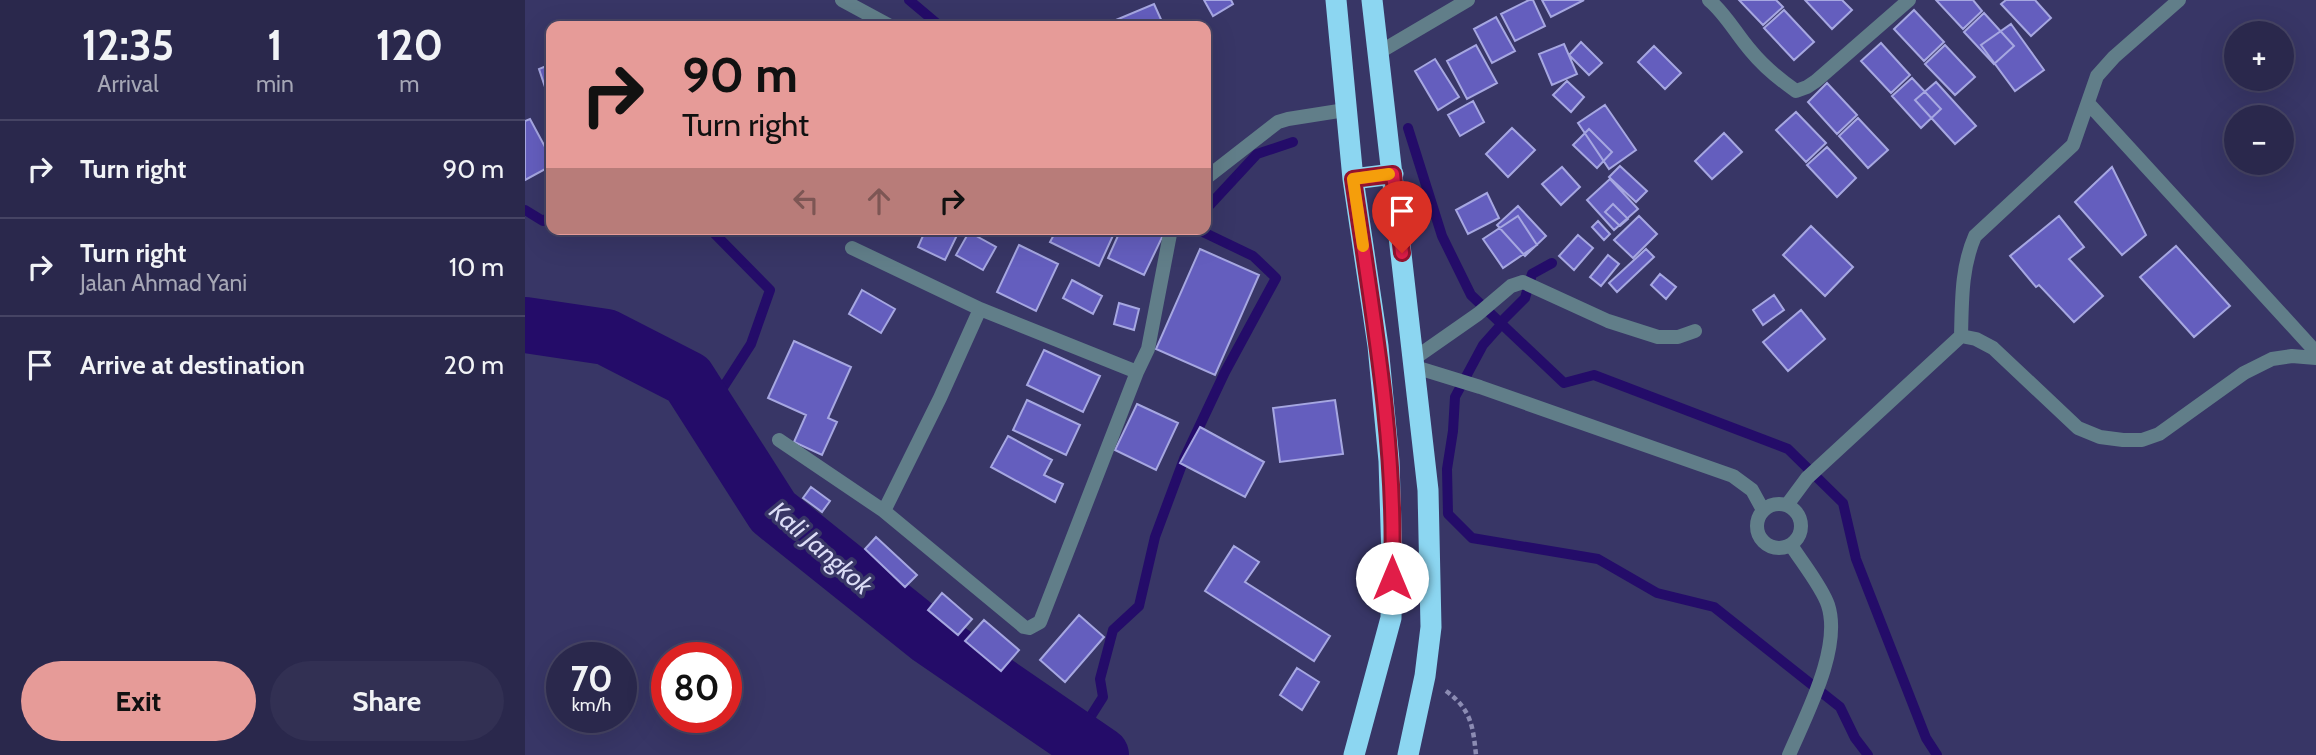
<!DOCTYPE html>
<meta charset="utf-8">
<style>
:root{--surface:#2a284c;--page:#323053;--text:#f1f3f6;--muted:#a5a6b5;--line:#464464;--accent:#e69b98}
body{margin:0;font-family:Cabin,sans-serif;background:var(--page);color:var(--text);height:100vh;display:flex;flex-direction:column;font-size:26px;white-space:nowrap}
*{box-sizing:border-box;margin:0}
p{font-size:23px;color:var(--muted)}
.icon{flex:none;width:38px;height:38px;fill:none;stroke:currentColor;stroke-width:2;stroke-linecap:round;stroke-linejoin:round}
.map{position:relative;flex:1;overflow:hidden}
.details{display:flex;flex-direction:column;background:var(--surface);width:525px}
.details>*{flex:none}
.banner{position:absolute;left:21px;top:21px;width:665px;height:214px;border-radius:14px;box-shadow:0 7px 28px #0002,0 0 0 2px var(--line);background:#e69b98;color:#111;overflow:hidden}
.controls{position:absolute;left:1699px;top:21px;display:grid;gap:14px}
.controls a{display:grid;place-items:center;width:70px;height:70px;border-radius:50%;background:var(--surface);box-shadow:0 7px 28px #0002,0 0 0 2px var(--line);font-size:35px}
.speed{position:absolute;left:21px;top:642px;display:flex;gap:14px;font-size:35px;font-weight:700;text-align:center}
.speed>*{display:grid;place-content:center;width:91px;height:91px;border-radius:50%;background:var(--surface);box-shadow:0 7px 28px #0002,0 0 0 2px var(--line);line-height:1}
.speed small{font-size:18px;font-weight:400}
.speed .limit{border:10px solid #d22;background:#fff;color:#111}
.pin{position:absolute;display:grid;place-items:center;width:60px;height:60px;color:#fff;margin:-72px -30px;border-radius:50% 50% 50% 0;rotate:-45deg;box-shadow:0 0 7px #0007}
.pin .icon{rotate:45deg}
.me{position:absolute;width:77px;margin:-38px;rotate:0deg;stroke-linejoin:round;filter:drop-shadow(0 0 5px #0008)}
.turn{display:flex;align-items:center;gap:24px;height:147px;padding:0 21px;font-size:32px}
.turn .icon{width:91px;height:91px;stroke-width:2.5}
.turn b{display:block;font-size:49px;line-height:60px}
.lanes{display:flex;align-items:center;height:66px;padding:0 21px;background:#0003;justify-content:center;gap:35px;direction:ltr}
.lanes .off{opacity:.35}
.eta{display:flex;justify-content:space-evenly;align-items:center;height:119px;text-align:center}
.eta b{font-size:42px;font-weight:800;line-height:49px}
.action{display:flex;gap:14px;margin-top:auto;padding:14px 21px}
.action a{flex:1;height:80px;border-radius:42px;background:var(--accent);color:#111;font-size:28px;font-weight:800;line-height:80px;text-align:center}
.action a+a{background:var(--page);color:var(--text)}
ul{padding:0;list-style:none}
li{display:flex;align-items:center;gap:21px;height:98px;padding:0 21px;border-top:2px solid var(--line)}
li div{flex:1}
li b{display:block;font-size:26px}
li em{font-style:normal}
main{display:flex;flex:1;min-height:0}
.map>svg:first-child{display:block}
.lines{fill:none;stroke-linecap:round;stroke-linejoin:round}
.stream{stroke:#240c69;stroke-width:10}
.river{stroke:#240c69;stroke-width:56}
.building{fill:#645ebe;stroke:#a6a7e1;stroke-width:2}
.path{stroke:#8c8cb3;stroke-width:4.5;stroke-dasharray:5 3.5;stroke-linecap:butt}
.street{stroke:#617e89;stroke-width:14}
.highway{stroke:#8cd6f1;stroke-width:21}
.route-casing{stroke:#92132f;stroke-width:18}
.route{stroke:#e11d48;stroke-width:12}
.slow{stroke:#f59e0b;stroke-width:12}
.labels{text-anchor:middle;stroke-width:7;stroke-linejoin:round;paint-order:stroke}
.water-label{font-size:26px;font-style:italic;fill:#dbdcf6;stroke:#383666}
</style>
<main>
<section class="details">
<div class="eta">
<div><b>12:35</b><p>Arrival</p></div>
<div><b>1</b><p>min</p></div>
<div><b>120</b><p>m</p></div>
</div>
<ul>
<li><svg class="icon" aria-label="right" viewBox="0 0 24 24"><path d="M7 20v-9h11M14 6l5 5-5 5"/></svg><div><b>Turn right</b></div><em>90 m</em></li>
<li><svg class="icon" aria-label="right" viewBox="0 0 24 24"><path d="M7 20v-9h11M14 6l5 5-5 5"/></svg><div><b>Turn right</b><p>Jalan Ahmad Yani</p></div><em>10 m</em></li>
<li><svg class="icon" aria-label="arrive" viewBox="0 0 24 24"><path d="M6 21V4h12l-3 4 3 4H6"/></svg><div><b>Arrive at destination</b></div><em>20 m</em></li>
</ul>
<div class="action"><a>Exit</a><a>Share</a></div>
</section>
<div class="map">
<svg width="1791" height="755" viewBox="0 0 1791 755">
<rect width="100%" height="100%" fill="#383666"/>
<g class="lines">
<path class="stream" d="M 384,0 L 415,26
M 883,128 L 917,236 L 946,295 L 1039,383 L 1069,375 L 1263,449 L 1318,503 L 1331,559 L 1401,738 L 1412,755
M 681,209 L 732,154 L 768,142
M 0,210 L 18,221 L 26,216
M 978,320 L 1000,298 L 1007,274 L 1027,263
M 974,327 L 958,345 L 930,397 L 928,431 L 922,469 L 923,514 L 947,538 L 1073,559 L 1132,593 L 1189,607 L 1315,707 L 1330,738 L 1343,755
M 185,414 L 199,386 L 226,344 L 245,290 L 185,229
M 552,738 L 578,697 L 575,679 L 588,630 L 614,606 L 630,537 L 659,459 L 700,372 L 751,278 L 728,256 L 678,232 L 678,229"/>
<path class="river" d="M 0,325 L 81,337 L 163,379 L 248,512 L 404,637 L 576,755"/>
</g>
<path class="building" d="M 679,0 L 706,0 L 708,4 L 688,16 Z
M 1004,0 L 1008,0 L 1020,26 L 990,41 L 976,14 Z
M 1017,0 L 1059,0 L 1026,17 Z
M 1214,0 L 1251,0 L 1258,7 L 1238,25 Z
M 1280,0 L 1317,0 L 1327,10 L 1307,29 Z
M 1411,0 L 1448,0 L 1457,11 L 1438,29 Z
M 1481,0 L 1510,0 L 1526,18 L 1506,36 L 1476,4 Z
M 629,4 L 639,26 L 579,26 L 579,25 Z
M 1259,10 L 1289,42 L 1269,60 L 1239,28 Z
M 1389,10 L 1419,42 L 1399,61 L 1369,29 Z
M 1459,13 L 1489,46 L 1469,64 L 1439,32 Z
M 971,17 L 990,51 L 967,63 L 949,29 Z
M 1486,24 L 1519,70 L 1490,91 L 1456,45 Z
M 1056,42 L 1077,63 L 1064,75 L 1044,55 Z
M 1356,43 L 1385,75 L 1366,93 L 1336,61 Z
M 1039,44 L 1052,74 L 1027,85 L 1014,54 Z
M 951,45 L 972,83 L 942,99 L 922,61 Z
M 1420,45 L 1450,77 L 1430,95 L 1400,64 Z
M 1129,46 L 1156,73 L 1140,89 L 1113,62 Z
M 910,59 L 934,97 L 913,110 L 890,71 Z
M 26,64 L 26,95 L 23,96 L 14,69 Z
M 1387,78 L 1416,109 L 1396,128 L 1367,96 Z
M 1042,81 L 1059,97 L 1046,112 L 1028,95 Z
M 1411,82 L 1451,126 L 1430,144 L 1390,100 Z
M 1302,83 L 1332,115 L 1312,134 L 1283,102 Z
M 948,101 L 959,122 L 935,136 L 923,115 Z
M 1080,105 L 1111,150 L 1084,169 L 1053,123 Z
M 1271,112 L 1301,143 L 1281,162 L 1251,130 Z
M 1333,118 L 1363,150 L 1343,168 L 1314,136 Z
M 5,119 L 26,158 L 26,166 L 0,180 L 0,121 Z
M 987,128 L 1010,150 L 983,177 L 961,154 Z
M 1064,129 L 1087,152 L 1072,168 L 1048,145 Z
M 1199,133 L 1217,152 L 1187,179 L 1170,161 Z
M 1302,147 L 1331,178 L 1312,197 L 1282,165 Z
M 1095,166 L 1122,191 L 1111,202 L 1084,177 Z
M 1037,167 L 1055,187 L 1036,205 L 1017,184 Z
M 1587,167 L 1621,235 L 1597,255 L 1550,202 Z
M 1085,179 L 1113,209 L 1089,230 L 1062,200 Z
M 962,193 L 974,218 L 943,234 L 931,210 Z
M 1088,204 L 1103,219 L 1095,226 L 1080,212 Z
M 993,206 L 1021,236 L 1000,256 L 972,225 Z
M 993,216 L 1012,245 L 978,268 L 958,239 Z
M 1114,216 L 1132,234 L 1108,258 L 1089,240 Z
M 1534,216 L 1559,247 L 1544,259 L 1578,296 L 1549,322 L 1514,285 L 1511,287 L 1485,256 Z
M 1073,221 L 1085,234 L 1079,240 L 1067,227 Z
M 1286,226 L 1328,267 L 1300,296 L 1258,255 Z
M 401,229 L 435,229 L 420,260 L 393,247 Z
M 503,229 L 518,229 L 515,235 Z
M 532,229 L 591,229 L 574,266 L 525,242 Z
M 596,229 L 641,229 L 619,275 L 583,258 Z
M 444,232 L 471,247 L 458,270 L 431,255 Z
M 1053,235 L 1068,248 L 1049,270 L 1034,256 Z
M 494,245 L 533,264 L 511,311 L 472,292 Z
M 1651,246 L 1705,306 L 1669,337 L 1615,277 Z
M 675,249 L 734,275 L 690,375 L 631,349 Z
M 1121,249 L 1129,257 L 1092,292 L 1084,283 Z
M 1083,255 L 1094,264 L 1076,286 L 1065,277 Z
M 1135,274 L 1151,287 L 1141,299 L 1126,285 Z
M 547,280 L 577,296 L 568,314 L 538,298 Z
M 337,290 L 370,309 L 356,333 L 324,314 Z
M 1249,295 L 1259,310 L 1238,325 L 1228,310 Z
M 594,303 L 614,309 L 609,330 L 589,324 Z
M 1276,310 L 1300,339 L 1263,371 L 1238,342 Z
M 269,341 L 326,367 L 303,418 L 312,422 L 297,455 L 269,442 L 281,415 L 243,398 Z
M 519,350 L 575,376 L 558,412 L 502,385 Z
M 502,400 L 555,425 L 541,455 L 488,430 Z
M 810,400 L 818,454 L 755,462 L 748,408 Z
M 612,404 L 653,423 L 631,470 L 590,450 Z
M 675,427 L 739,462 L 720,497 L 655,463 Z
M 483,436 L 527,460 L 519,475 L 538,484 L 530,502 L 466,467 Z
M 286,487 L 305,501 L 297,512 L 278,498 Z
M 351,537 L 392,575 L 380,587 L 340,549 Z
M 709,546 L 734,562 L 720,582 L 805,636 L 789,661 L 680,591 Z
M 417,593 L 447,619 L 433,635 L 403,610 Z
M 554,615 L 579,637 L 540,682 L 515,660 Z
M 459,620 L 494,650 L 476,671 L 440,641 Z
M 772,668 L 794,682 L 777,710 L 755,695 Z"/>
<g class="lines">
<path class="path" d="M 921,691 C 946,709 948,726 951,755"/>
<path class="street" d="M 317,0 L 365,26
M 1184,0 C 1201,14 1211,34 1226,51 C 1239,67 1254,79 1271,91 L 1282,87 L 1291,81 L 1384,0
M 853,53 L 943,0
M 1563,103 L 1791,352
M 681,178 L 753,122 L 763,119 L 820,110
M 327,248 L 455,309
M 1436,336 C 1437,302 1436,268 1450,236 L 1548,145 L 1572,76 L 1589,57 L 1654,0
M 890,358 L 953,314 L 986,286 L 998,282 L 1083,321 L 1133,337 L 1153,337 L 1170,331
M 890,367 L 955,387 L 1208,476 L 1227,490 L 1238,510
M 254,440 L 359,511 L 499,627 L 504,628 L 515,622 L 612,372 L 623,349 L 646,229
M1232 526a22 22 0 1 1 44 0a22 22 0 1 1-44 0Z
M 1262,505 L 1282,478 L 1436,336 L 1451,339 L 1468,348 L 1553,428 L 1575,437 L 1598,440 L 1617,440 L 1634,434 L 1719,373 L 1747,359 L 1767,356 L 1791,358
M 359,511 L 415,398 L 455,309 L 612,372
M 1264,755 C 1281,715 1317,648 1303,605 C 1297,587 1276,561 1266,545"/>
<path class="highway" d="M 811,0 L 828,179 L 853,346 L 864,461 L 867,558 L 866,618 L 829,755
M 847,0 L 903,490 L 906,627 L 900,676 L 883,755
M 828,179 L 868,174"/>
</g>
<g class="lines">
<defs>
<path id="route" d="M 867,578 C 872,444 847,310 828,179 L 868,174 L 877,253"/>
</defs>
<use href="#route" class="route-casing"/>
<use href="#route" class="route"/>
<path class="slow" d="M 838,246 L 828,179 L 864,174"/>
</g>
<g class="labels">
<g class="water-label">
<text transform="translate(296 548) rotate(41)" y="9">Kali Jangkok</text>
</g>
</g>
</svg>
<div class="controls">
<a>+</a>
<a>−</a>
</div>
<div class="speed"><div>70<small>km/h</small></div><div class="limit">80</div></div>
<div class="pin" style="left:877px;top:253px;background:#d93025"><svg class="icon" aria-label="arrive" viewBox="0 0 24 24"><path d="M6 21V4h12l-3 4 3 4H6"/></svg></div>
<svg class="me" style="left:867px;top:578px" viewBox="-20 -20 40 40"><circle r="19" fill="#fff"/><path d="M0-13L10 11 0 6-10 11z" fill="#e11d48"/></svg>
<div class="banner">
<div class="turn"><svg class="icon" aria-label="right" viewBox="0 0 24 24"><path d="M7 20v-9h11M14 6l5 5-5 5"/></svg><div><b>90 m</b>Turn right</div></div>
<div class="lanes"><svg class="icon off" aria-label="left" viewBox="0 0 24 24"><path d="M17 20v-9H6M10 6l-5 5 5 5"/></svg><svg class="icon off" aria-label="ahead" viewBox="0 0 24 24"><path d="M12 20V5M6 11l6-6 6 6"/></svg><svg class="icon" aria-label="right" viewBox="0 0 24 24"><path d="M7 20v-9h11M14 6l5 5-5 5"/></svg></div>
</div>
</div>
</main>
